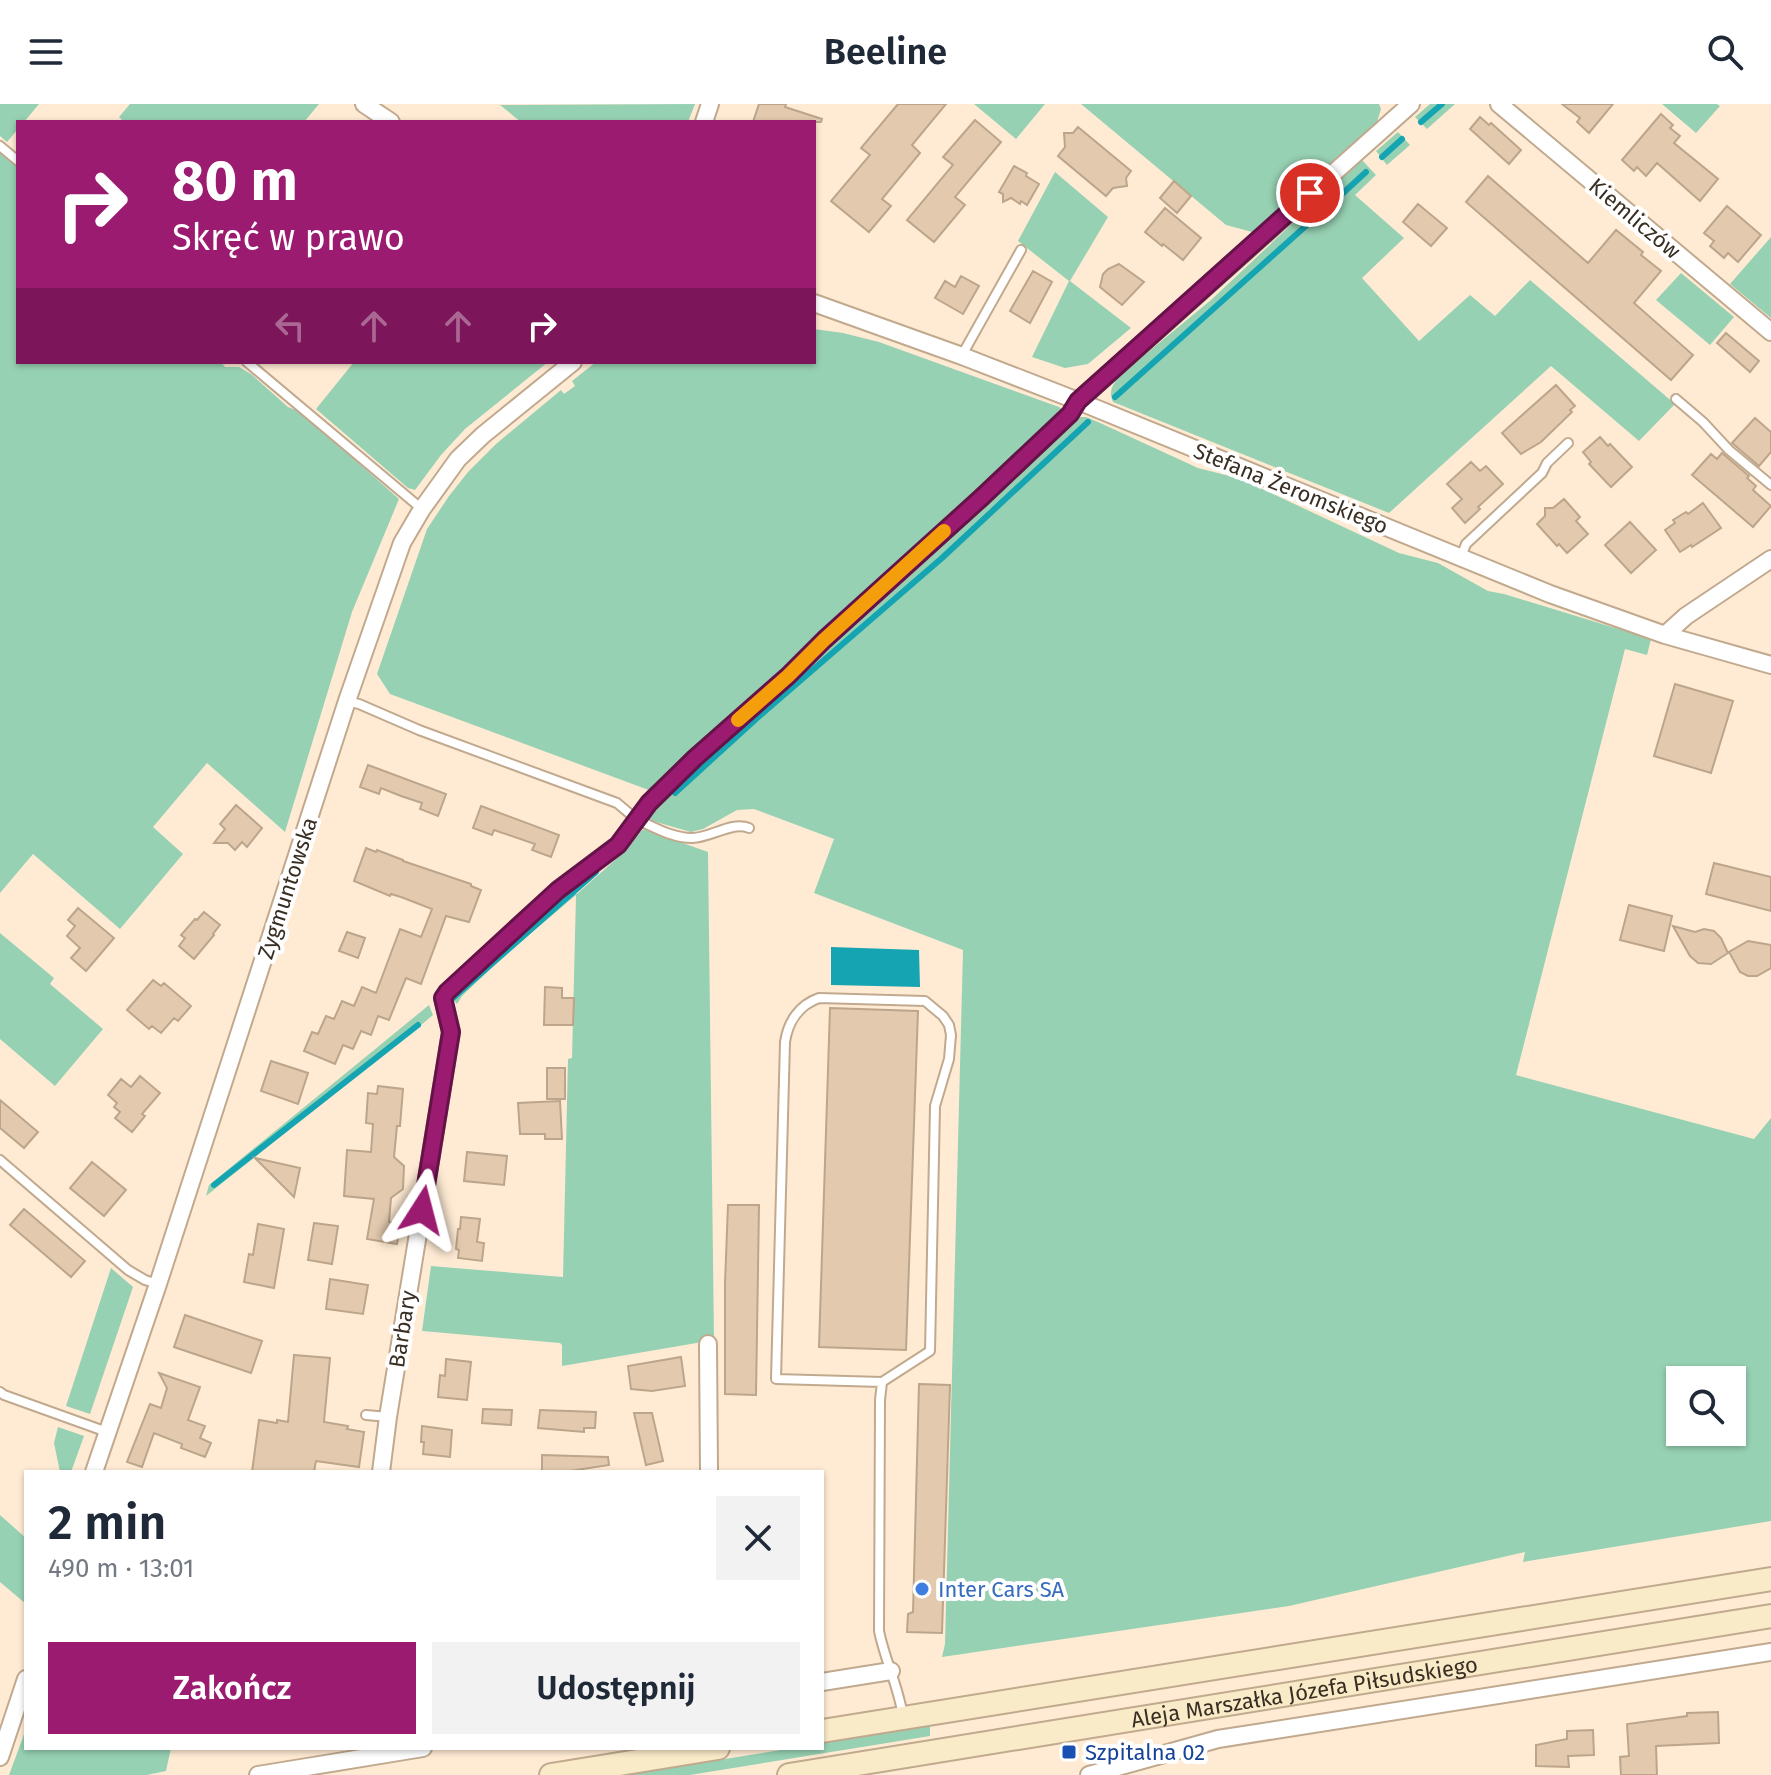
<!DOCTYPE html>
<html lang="pl">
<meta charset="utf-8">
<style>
:root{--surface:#fff;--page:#f2f2f3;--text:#1f2937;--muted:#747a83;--accent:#9b1b70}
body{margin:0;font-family:"Fira Sans",sans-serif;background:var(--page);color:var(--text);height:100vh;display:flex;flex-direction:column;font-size:30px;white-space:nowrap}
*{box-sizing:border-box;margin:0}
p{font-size:26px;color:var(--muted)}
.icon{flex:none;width:44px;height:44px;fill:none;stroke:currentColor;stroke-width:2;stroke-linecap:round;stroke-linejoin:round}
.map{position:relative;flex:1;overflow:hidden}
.details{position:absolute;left:24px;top:1366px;width:800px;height:280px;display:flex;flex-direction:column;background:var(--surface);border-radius:0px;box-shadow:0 2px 6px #0004}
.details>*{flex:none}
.banner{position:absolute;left:16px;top:16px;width:800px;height:244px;border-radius:0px;box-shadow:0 2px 6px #0004;background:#9b1b70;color:#fff;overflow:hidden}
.fabs{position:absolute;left:1666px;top:1262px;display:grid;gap:16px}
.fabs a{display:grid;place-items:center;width:80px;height:80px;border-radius:0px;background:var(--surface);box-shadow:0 2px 6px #0004;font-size:40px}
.pin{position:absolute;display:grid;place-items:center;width:68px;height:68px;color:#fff;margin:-34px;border:4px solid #fff;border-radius:50%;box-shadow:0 2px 8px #0007}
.me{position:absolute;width:88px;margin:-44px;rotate:9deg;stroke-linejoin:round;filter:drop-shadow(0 0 6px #0008)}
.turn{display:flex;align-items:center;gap:28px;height:168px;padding:0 24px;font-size:36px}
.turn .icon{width:104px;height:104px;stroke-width:2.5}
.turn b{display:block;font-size:56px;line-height:68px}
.lanes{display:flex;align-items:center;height:76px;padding:0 24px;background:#0003;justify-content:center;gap:40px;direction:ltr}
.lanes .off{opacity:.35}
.round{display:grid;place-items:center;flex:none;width:84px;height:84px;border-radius:0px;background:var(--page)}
.overview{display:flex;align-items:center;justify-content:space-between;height:136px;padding:0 24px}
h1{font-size:48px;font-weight:600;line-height:60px}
.button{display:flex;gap:16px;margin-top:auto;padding:16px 24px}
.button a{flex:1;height:92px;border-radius:0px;background:var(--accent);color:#fff;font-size:32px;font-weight:600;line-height:92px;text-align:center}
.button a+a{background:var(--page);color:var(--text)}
header{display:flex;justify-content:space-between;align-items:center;height:104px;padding:0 24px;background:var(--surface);font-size:36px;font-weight:600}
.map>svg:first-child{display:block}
.green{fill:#97d1b3;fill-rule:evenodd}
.water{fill:#15a4b1}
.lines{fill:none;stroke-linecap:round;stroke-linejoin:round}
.stream{stroke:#15a4b1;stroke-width:6}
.building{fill:#e3caaf;stroke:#bca58a;stroke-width:2}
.lane-casing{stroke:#c1a98e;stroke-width:12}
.street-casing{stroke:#c1a98e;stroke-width:20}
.secondary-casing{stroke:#c1a98e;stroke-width:26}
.lane{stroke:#fff;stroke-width:8}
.street{stroke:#fff;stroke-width:16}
.secondary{stroke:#f9eac8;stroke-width:22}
.route-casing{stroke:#651249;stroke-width:20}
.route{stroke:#9b1b70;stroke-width:14}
.slow{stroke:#f59e0b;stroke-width:14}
.shop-dot{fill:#3f7fe0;stroke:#fff;stroke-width:3}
.transit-dot{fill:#1a4fb4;stroke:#fff;stroke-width:3}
.labels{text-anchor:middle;stroke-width:8;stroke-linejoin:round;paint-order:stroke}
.street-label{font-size:22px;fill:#382e23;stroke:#fff}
.shop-label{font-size:22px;fill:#366cbe;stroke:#fff;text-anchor:start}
.transit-label{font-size:22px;fill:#164399;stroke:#fff;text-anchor:start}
</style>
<header><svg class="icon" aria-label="menu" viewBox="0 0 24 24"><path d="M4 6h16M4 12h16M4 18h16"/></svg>Beeline<svg class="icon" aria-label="search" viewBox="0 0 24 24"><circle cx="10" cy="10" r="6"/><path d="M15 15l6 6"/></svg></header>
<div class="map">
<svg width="1771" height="1671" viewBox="0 0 1771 1671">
<rect width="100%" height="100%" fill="#ffebd4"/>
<path class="green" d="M 0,0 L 39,0 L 24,18 L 18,18 L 18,25 L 7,38 L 0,32 Z
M 130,0 L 319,0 L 304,18 L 124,18 L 119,13 Z
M 695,0 L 688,18 L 521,18 L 500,1 Z
M 974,0 L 1045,0 L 1016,35 Z
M 1081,0 L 1379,0 L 1381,5 L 1376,21 L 1252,128 L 1226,121 Z
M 1430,0 L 1455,0 L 1427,25 L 1415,13 Z
M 1662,0 L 1717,0 L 1720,2 L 1696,29 Z
M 1398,28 L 1410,41 L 1387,61 L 1376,47 Z
M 0,47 L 18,63 L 18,258 L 221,258 L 225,263 L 239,263 L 251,270 L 288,303 L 301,308 L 399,395 L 352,508 L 285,728 L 207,659 L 153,723 L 183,750 L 120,825 L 33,750 L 0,789 Z
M 1362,56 L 1376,71 L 1355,91 L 1404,134 L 1362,174 L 1419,237 L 1470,191 L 1495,212 L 1530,176 L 1675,300 L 1639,337 L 1551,262 L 1389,409 L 1113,298 C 1108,287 1113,281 1119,272 L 1211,196 L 1358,58 Z
M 1055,68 L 1108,113 L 1070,177 L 1131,224 L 1088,260 L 1065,264 L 1032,253 L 1069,177 L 1018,137 Z
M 1771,133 L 1771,214 L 1730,180 Z
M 1681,169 L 1734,213 L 1710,241 L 1656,196 Z
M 814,225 L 843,229 L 879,238 L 1059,303 L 1062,305 L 1062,312 L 1024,345 L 978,391 L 813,538 L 776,577 L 684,658 L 654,688 L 390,590 L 377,570 L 427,425 L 449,392 L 468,368 L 496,340 L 561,286 L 564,290 L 575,282 L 572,277 L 596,258 L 814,258 Z
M 354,258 L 548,258 L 465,325 L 441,351 L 415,386 L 408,384 L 316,305 Z
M 1079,313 L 1086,313 L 1098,318 L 1198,364 L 1241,375 L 1399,449 L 1438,459 L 1488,487 L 1504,490 L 1651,535 L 1647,551 L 1625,545 L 1516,971 L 1754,1035 L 1771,1014 L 1771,1417 L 1523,1458 L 1525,1448 L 1289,1502 L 942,1553 L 945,1540 L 963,846 L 814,789 L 834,735 L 754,705 L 737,706 L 703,725 L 691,728 L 649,716 L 649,706 L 720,636 L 784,581 L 895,476 L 992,391 L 1069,318 ZM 1680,1276 L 1732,1276 L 1732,1328 L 1680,1328 Z
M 643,725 L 708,748 L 714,1236 L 562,1262 L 562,1241 L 560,1239 L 422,1227 L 431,1162 L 563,1173 L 568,955 L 572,954 L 576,791 L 503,853 L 462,892 L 457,900 L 451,893 L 517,830 L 570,784 L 577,790 L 624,748 Z
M 0,829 L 54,874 L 50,880 L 103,925 L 55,982 L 0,935 Z
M 429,901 L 433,911 L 426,917 L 206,1092 L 209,1081 Z
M 111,1164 L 133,1183 L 90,1310 L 66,1302 Z
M 58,1323 L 84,1332 L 71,1368 L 60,1368 L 54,1339 Z
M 0,1411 L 26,1434 L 26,1500 L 0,1478 Z
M 930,1622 L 930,1632 L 690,1671 L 625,1671 L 793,1644 L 822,1644 L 822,1639 Z
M 26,1625 L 26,1644 L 171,1644 L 166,1667 L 147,1671 L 9,1671 Z"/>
<path class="water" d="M 831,843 L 919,846 L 920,883 L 831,881 Z"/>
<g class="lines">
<path class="stream" d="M 1421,18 L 1442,0
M 1382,53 L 1402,35
M 1330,101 L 1366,68
M 1115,293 L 1318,111
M 675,689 L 756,615 L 942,454 L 1088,318
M 453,894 L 596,768
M 214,1081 L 418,921"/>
</g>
<path class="building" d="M 759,0 L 786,0 L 785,3 L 822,15 L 821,18 L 753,18 Z
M 898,0 L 946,0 L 912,41 L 920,49 L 882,95 L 891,102 L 869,128 L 831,97 L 870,51 L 861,44 Z
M 1562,0 L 1613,0 L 1589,29 L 1577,18 L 1580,14 Z
M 1661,10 L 1673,21 L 1670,24 L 1680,32 L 1674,39 L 1718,75 L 1700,97 L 1657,59 L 1646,72 L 1637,63 L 1634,67 L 1622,56 Z
M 1480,13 L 1489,21 L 1491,19 L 1521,46 L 1509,60 L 1470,25 Z
M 975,16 L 1001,38 L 955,93 L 965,101 L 934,138 L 907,116 L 953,61 L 943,53 Z
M 1078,23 L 1131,67 L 1126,74 L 1127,82 L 1113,84 L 1106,92 L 1058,52 L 1065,43 L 1064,29 L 1073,29 Z
M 1014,62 L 1027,69 L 1026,72 L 1039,80 L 1027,101 L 1021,97 L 1020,100 L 1011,94 L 1003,98 L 1003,90 L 999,88 Z
M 1488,72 L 1588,159 L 1616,126 L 1643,148 L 1641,151 L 1661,167 L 1634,199 L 1693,251 L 1671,276 L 1466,98 Z
M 1174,77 L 1191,92 L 1177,109 L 1160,94 Z
M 1418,100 L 1447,124 L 1431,142 L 1403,118 Z
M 1727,102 L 1761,131 L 1738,158 L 1728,149 L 1724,154 L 1710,142 L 1714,137 L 1704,129 Z
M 1165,104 L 1201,134 L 1183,156 L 1163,140 L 1162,142 L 1145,128 Z
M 1119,160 L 1144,178 L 1122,201 L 1100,183 L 1103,170 L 1108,165 Z
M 1033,167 L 1052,178 L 1030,219 L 1010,207 Z
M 961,172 L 979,182 L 963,210 L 935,194 L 945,177 L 955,183 Z
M 1726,229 L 1759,257 L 1750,268 L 1717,239 Z
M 1556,281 L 1575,302 L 1570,306 L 1572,308 L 1541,338 L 1521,350 L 1502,329 Z
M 1755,314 L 1771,328 L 1771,348 L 1759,362 L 1732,339 Z
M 1600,333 L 1608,342 L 1610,340 L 1632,363 L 1611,383 L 1589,360 L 1591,358 L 1583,348 Z
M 1722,349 L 1749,372 L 1747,374 L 1756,382 L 1753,386 L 1771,402 L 1753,423 L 1692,371 L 1711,350 L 1717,355 Z
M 1471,358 L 1480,367 L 1486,362 L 1503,380 L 1478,403 L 1480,405 L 1465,419 L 1452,404 L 1462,395 L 1447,380 Z
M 1564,395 L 1580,413 L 1576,417 L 1588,430 L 1567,449 L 1559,440 L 1557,442 L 1537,420 L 1545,412 L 1545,404 L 1553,404 Z
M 1703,399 L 1721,424 L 1692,443 L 1691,441 L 1680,448 L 1665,426 L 1675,419 L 1673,416 L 1686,408 L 1688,410 Z
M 1630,418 L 1656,446 L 1631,469 L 1605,441 Z
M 1675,580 L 1733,597 L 1711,669 L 1654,652 Z
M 368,661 L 446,690 L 438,712 L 420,705 L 422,699 L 401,692 L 381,684 L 379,690 L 360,683 Z
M 236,701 L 262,724 L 247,743 L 242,738 L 235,746 L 228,739 L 214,739 L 225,725 L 220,720 Z
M 481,702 L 559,731 L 551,753 L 532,746 L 535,740 L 494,726 L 492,731 L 473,724 Z
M 366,744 L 376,748 L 377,746 L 403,756 L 403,757 L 471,780 L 471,782 L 481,786 L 469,818 L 446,812 L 421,880 L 406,874 L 389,916 L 378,912 L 371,931 L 361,927 L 353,945 L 343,941 L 335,960 L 304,947 L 312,928 L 318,930 L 326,912 L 334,915 L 342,897 L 354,902 L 362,883 L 376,889 L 400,825 L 421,833 L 432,805 L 401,793 L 391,790 L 390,792 L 354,777 Z
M 1714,759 L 1771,773 L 1771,807 L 1706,790 Z
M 1629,801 L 1672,812 L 1664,847 L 1620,836 Z
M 78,804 L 114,834 L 86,867 L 71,854 L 80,844 L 67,832 L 75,822 L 68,816 Z
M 204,808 L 220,821 L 213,830 L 214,831 L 194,855 L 179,842 L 185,834 L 181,831 L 195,815 L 197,816 Z
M 1673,822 L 1695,828 L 1704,825 L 1714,827 L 1721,834 L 1728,849 L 1711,860 L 1698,859 L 1690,852 Z
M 347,828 L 365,834 L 358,854 L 339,847 Z
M 1748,837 L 1771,841 L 1771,864 L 1757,872 L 1748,872 L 1740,868 L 1729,848 Z
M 153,876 L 161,882 L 164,879 L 191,902 L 178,917 L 174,914 L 161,929 L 152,922 L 149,925 L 127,906 Z
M 545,883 L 562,884 L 562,894 L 574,894 L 573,921 L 544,921 Z
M 830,904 L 918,907 L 906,1246 L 819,1243 Z
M 271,957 L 308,969 L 298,1000 L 261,987 Z
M 547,964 L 565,964 L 565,995 L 547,995 Z
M 140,972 L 160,989 L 142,1010 L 145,1012 L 132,1028 L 115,1014 L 120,1008 L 114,1003 L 117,999 L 108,991 L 121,975 L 131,983 Z
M 378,982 L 403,985 L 400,1022 L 397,1022 L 394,1053 L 404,1062 L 403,1085 L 391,1094 L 389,1118 L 401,1120 L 397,1140 L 367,1135 L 374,1095 L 344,1092 L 347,1046 L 371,1048 L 373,1020 L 366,1019 L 368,989 L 377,990 Z
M 0,996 L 38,1028 L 24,1044 L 0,1024 Z
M 560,997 L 562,1035 L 545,1035 L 545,1030 L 520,1030 L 518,999 Z
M 467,1048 L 507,1052 L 504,1081 L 464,1077 Z
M 255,1054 L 300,1064 L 294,1093 Z
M 92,1058 L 126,1086 L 104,1112 L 70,1084 Z
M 728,1101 L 759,1101 L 756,1291 L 725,1290 L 725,1179 Z
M 24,1105 L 85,1157 L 71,1173 L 10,1121 Z
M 461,1113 L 480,1115 L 477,1138 L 484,1139 L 482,1157 L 458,1154 L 459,1146 L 456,1145 L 458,1125 L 460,1125 Z
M 314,1119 L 338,1122 L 332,1160 L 308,1156 Z
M 258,1120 L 284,1125 L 274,1184 L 244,1178 L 249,1150 L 253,1151 Z
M 330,1175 L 368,1181 L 363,1210 L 326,1205 Z
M 185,1211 L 262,1237 L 251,1269 L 174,1243 Z
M 294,1251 L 330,1254 L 324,1318 L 348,1322 L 347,1325 L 364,1328 L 359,1363 L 316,1357 L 314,1368 L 252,1368 L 259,1316 L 277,1319 L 277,1316 L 288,1318 Z
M 681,1253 L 685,1282 L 652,1287 L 631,1285 L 628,1262 Z
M 446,1255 L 471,1258 L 467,1296 L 438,1293 L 440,1271 L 445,1272 Z
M 159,1269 L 200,1283 L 188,1316 L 205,1322 L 200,1334 L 211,1339 L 205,1353 L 181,1344 L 182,1340 L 154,1329 L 142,1363 L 127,1358 L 150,1300 L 161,1304 L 167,1284 Z
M 919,1280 L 950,1281 L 942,1529 L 907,1528 L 908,1510 L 913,1508 Z
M 483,1305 L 512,1306 L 511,1321 L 482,1319 Z
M 540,1306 L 596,1308 L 595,1324 L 584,1324 L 584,1328 L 538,1324 Z
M 634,1309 L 652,1309 L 663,1357 L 646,1361 Z
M 422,1322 L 452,1326 L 450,1353 L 423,1350 L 424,1338 L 421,1338 Z
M 542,1351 L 608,1353 L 609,1361 L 564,1368 L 542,1368 Z
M 1718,1608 L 1719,1639 L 1656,1642 L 1657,1671 L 1621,1671 L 1620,1653 L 1629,1652 L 1627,1620 L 1687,1612 L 1687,1609 Z
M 1593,1626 L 1594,1651 L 1568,1652 L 1569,1663 L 1536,1662 L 1536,1641 L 1567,1635 L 1567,1627 Z"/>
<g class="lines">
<defs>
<path id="lane" d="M 0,42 L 18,57
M 962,251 L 1021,146
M 247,258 L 422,405
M 1676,295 L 1703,318 L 1729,346 L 1771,381
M 1461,453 L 1466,440 L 1542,369 L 1547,359 L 1568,339
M 347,597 L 359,600 L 419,626 L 617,699 L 636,715 C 621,748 585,764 558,786 C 519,817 484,854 447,888 L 443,894
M 749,724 C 731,717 711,734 692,734 C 672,734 654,723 636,715 L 649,699 L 695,654 L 788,572 L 824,536 L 981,394 L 1070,310 L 1078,297
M 0,1056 L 128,1166 L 145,1176 L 158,1180
M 882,1278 L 776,1275 L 785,938 C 788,918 799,901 819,894 L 925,897 L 943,912 L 949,921 L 951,931 L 949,955 L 935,1002 L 930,1247 L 882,1278 L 880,1296 L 879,1527 C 885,1557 899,1583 903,1613
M 0,1288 L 4,1291 L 107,1328
M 366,1311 L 388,1313"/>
<path id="street" d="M 364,0 L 391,18
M 1499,0 L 1771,228
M 704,18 L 710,0
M 814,199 L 962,252 L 1078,297 L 1550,490 L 1665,531 L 1771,561
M 1078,297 L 1411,0
M 1665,531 L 1686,512 L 1771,455
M 708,1240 L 709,1368
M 94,1368 L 158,1180 L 347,597 L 402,439 L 422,405 L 458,355 L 483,331 L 573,258
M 381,1368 L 388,1313 L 451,928 L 443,894
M 822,1578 L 891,1567
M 0,1653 L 26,1575
M 258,1671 L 423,1644
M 1089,1671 L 1218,1635 L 1771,1548"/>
<g id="secondary">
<path d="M 822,1627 L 1771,1475"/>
<path d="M 551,1671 L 718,1644"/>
<path id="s1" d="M 789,1671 L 1771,1512"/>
</g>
</defs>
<use href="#lane" class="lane-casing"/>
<use href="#street" class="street-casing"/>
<use href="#secondary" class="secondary-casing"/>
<use href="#lane" class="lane"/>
<use href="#street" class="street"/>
<use href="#secondary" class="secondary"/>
</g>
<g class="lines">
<defs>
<path id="route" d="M 422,1106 L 451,928 L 443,894 L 447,888 L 558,786 L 618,741 L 649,699 L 695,654 L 788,572 L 824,536 L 981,394 L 1070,310 L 1078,297 L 1310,89"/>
</defs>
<use href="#route" class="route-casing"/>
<use href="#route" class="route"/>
<path class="slow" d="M 738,616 L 788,572 L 824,536 L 944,427"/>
</g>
<circle class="shop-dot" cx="922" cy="1485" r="8"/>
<rect class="transit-dot" x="1061" y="1640" width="16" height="16" rx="4"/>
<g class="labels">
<g class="street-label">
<text transform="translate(1635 114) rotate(40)" y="8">Kiemliczów</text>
<text transform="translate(1291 384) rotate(22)" y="8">Stefana Żeromskiego</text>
<text transform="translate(287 784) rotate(-72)" y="8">Zygmuntowska</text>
<text transform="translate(402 1225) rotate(-81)" y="8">Barbary</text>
<text dy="8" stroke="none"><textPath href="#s1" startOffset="522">Aleja Marszałka Józefa Piłsudskiego</textPath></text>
</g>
<g class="shop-label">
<text x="938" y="1493">Inter Cars SA</text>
</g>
<g class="transit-label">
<text x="1085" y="1656">Szpitalna 02</text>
</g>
</g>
</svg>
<div class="fabs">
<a><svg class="icon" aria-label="search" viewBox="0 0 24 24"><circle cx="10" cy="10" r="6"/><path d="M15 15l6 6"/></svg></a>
</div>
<div class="pin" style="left:1310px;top:89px;background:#d93025"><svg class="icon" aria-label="arrive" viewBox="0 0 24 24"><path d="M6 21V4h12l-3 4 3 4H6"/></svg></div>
<svg class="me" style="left:422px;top:1106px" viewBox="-20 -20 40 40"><path d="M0-17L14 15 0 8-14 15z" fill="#9b1b70" stroke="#fff" stroke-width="4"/></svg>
<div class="banner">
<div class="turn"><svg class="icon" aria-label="right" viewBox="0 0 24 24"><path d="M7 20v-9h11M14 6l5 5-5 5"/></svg><div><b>80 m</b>Skręć w prawo</div></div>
<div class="lanes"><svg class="icon off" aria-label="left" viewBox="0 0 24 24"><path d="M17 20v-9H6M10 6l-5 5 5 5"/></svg><svg class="icon off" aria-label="ahead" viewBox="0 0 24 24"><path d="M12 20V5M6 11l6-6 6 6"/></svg><svg class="icon off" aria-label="ahead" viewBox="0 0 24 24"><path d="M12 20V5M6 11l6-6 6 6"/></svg><svg class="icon" aria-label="right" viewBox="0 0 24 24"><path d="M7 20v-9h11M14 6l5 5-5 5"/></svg></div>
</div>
<section class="details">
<div class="overview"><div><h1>2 min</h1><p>490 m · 13:01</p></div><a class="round"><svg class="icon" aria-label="close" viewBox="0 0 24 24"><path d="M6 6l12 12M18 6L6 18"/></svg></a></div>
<div class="button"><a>Zakończ</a><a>Udostępnij</a></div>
</section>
</div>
